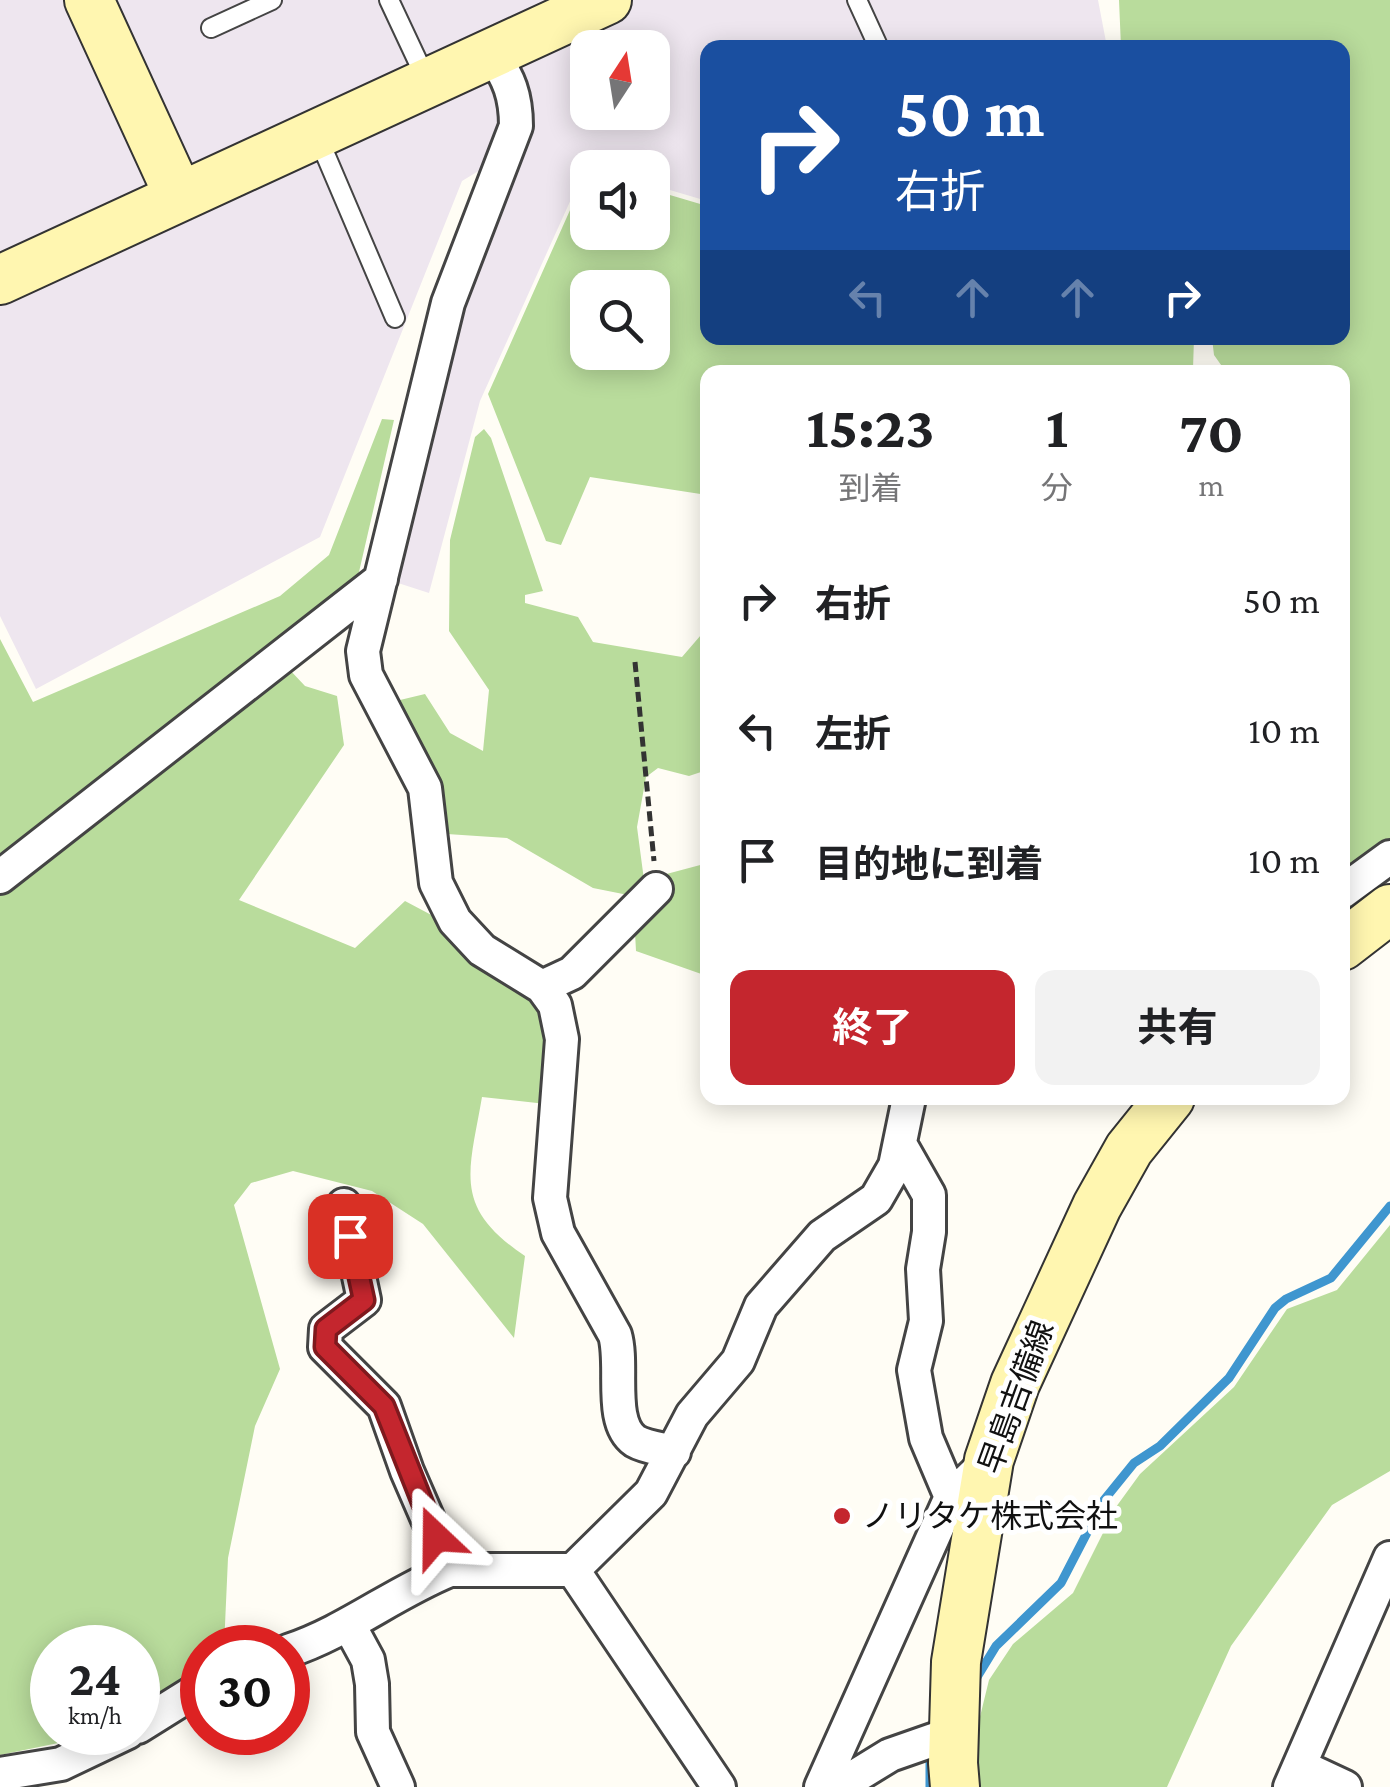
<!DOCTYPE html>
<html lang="ja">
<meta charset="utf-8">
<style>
:root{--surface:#fff;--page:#f2f2f2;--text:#202124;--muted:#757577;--accent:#c4262e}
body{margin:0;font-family:"Crimson Pro","Noto Sans JP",serif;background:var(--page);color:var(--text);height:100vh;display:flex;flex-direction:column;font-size:38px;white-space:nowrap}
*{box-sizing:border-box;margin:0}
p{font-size:32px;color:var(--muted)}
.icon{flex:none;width:55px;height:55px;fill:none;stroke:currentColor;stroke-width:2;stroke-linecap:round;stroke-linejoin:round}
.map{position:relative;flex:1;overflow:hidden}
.drawer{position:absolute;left:700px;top:365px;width:650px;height:740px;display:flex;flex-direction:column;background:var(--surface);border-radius:20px;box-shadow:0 5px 25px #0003}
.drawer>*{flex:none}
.banner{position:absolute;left:700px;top:40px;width:650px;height:305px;border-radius:20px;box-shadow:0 5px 25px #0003;background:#1a4fa0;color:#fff;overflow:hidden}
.needle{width:65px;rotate:12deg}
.tools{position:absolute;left:570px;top:30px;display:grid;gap:20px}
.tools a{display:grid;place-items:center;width:100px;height:100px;border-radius:20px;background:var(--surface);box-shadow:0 5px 25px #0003;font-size:50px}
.speed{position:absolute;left:30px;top:1625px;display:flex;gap:20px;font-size:50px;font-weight:700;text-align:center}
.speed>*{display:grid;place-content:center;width:130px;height:130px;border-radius:50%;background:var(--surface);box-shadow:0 5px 25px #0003;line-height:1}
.speed small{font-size:25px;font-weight:400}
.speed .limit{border:15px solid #d22;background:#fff;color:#111}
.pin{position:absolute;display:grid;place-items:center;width:85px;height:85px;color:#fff;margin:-42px;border-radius:20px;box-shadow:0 5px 15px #0006}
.me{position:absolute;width:110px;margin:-55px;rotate:337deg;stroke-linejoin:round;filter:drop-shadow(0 0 8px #0008)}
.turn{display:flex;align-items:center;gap:35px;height:210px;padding:0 30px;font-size:45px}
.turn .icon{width:130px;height:130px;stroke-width:2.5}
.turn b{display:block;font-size:70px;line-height:85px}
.lanes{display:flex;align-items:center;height:95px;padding:0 30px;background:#0003;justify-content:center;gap:50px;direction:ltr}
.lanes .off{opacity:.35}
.eta{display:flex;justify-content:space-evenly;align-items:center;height:170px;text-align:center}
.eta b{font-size:60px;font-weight:700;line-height:70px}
.cta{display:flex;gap:20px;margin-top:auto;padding:20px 30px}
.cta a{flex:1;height:115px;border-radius:20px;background:var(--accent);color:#fff;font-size:40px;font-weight:700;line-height:115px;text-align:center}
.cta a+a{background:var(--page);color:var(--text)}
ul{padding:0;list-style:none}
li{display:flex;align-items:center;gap:30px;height:130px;padding:0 30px}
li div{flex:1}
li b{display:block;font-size:38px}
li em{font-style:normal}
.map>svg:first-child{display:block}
.industrial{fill:#eee6ef;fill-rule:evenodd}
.forest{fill:#b9dc9c;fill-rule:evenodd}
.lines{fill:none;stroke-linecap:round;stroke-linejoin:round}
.stream{stroke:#3f96cf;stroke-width:9}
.lane-casing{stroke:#444;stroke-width:22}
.street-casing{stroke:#444;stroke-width:38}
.secondary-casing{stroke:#333;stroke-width:52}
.path{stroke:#333;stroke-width:5;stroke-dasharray:10 5;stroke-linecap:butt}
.lane{stroke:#fff;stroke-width:18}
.street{stroke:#fff;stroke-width:32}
.secondary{stroke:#fff6b0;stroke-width:48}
.route-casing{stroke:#7f191e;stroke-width:25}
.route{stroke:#c4262e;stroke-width:18}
.poi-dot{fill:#c4262e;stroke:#fff;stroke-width:4}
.labels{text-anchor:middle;stroke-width:10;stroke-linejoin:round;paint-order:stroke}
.street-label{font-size:32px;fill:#111;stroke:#fff}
.poi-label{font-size:32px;fill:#111;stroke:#fff;text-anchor:start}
</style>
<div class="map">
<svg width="1390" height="1787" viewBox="0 0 1390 1787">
<rect width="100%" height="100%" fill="#fffdf5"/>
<path class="industrial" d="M 0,0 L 1098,0 L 1107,47 L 708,48 L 707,201 L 653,185 L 652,168 L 586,166 L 480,401 L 429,593 L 367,573 L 490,164 L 462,181 L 320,537 L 36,689 L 0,616 ZM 588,48 L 652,48 L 652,112 L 588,112 Z"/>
<path class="forest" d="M 1119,0 L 1390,0 L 1390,842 L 1343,877 L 1342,372 L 1226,372 L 1214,355 L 1212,338 L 1342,338 L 1342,48 L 1121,47 Z
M 587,172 L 588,232 L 652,232 L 653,190 L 707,206 L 708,338 L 1194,338 L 1193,369 L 1190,372 L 708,372 L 707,495 L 590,477 L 561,545 L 546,541 L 488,394 ZM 588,288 L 652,288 L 652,352 L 588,352 Z
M 382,419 L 394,420 L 359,572 L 349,589 L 0,861 L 0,639 L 33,702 L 280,596 L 329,555 Z
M 484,429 L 491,438 L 543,591 L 525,595 L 525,603 L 578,617 L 593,642 L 682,657 L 707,628 L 707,770 L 689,776 L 658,768 L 646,777 L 637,827 L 644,880 L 704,864 L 707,848 L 707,976 L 636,951 L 633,896 L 593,888 L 507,838 L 447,834 L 426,763 L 395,707 L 400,700 L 425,694 L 450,733 L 483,751 L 489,690 L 449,631 L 450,540 L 475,437 Z
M 288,668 L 305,686 L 337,696 L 344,745 L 239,900 L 355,948 L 405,901 L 437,918 L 479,960 L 540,1006 L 552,1038 L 546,1104 L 482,1097 C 469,1173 452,1207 525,1256 L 514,1338 L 423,1224 L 372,1191 L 293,1171 L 251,1183 L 234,1205 L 280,1369 L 255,1426 L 228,1558 L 224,1647 L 202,1648 L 202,1668 L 138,1708 L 138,1648 L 52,1648 L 52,1732 L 89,1733 L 73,1740 L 0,1755 L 0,892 Z
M 1390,1225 L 1390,1471 L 1332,1505 L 1231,1646 L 1167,1787 L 976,1787 L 976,1733 L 989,1680 L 1013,1644 L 1073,1593 L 1116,1507 L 1140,1474 L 1234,1387 L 1287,1309 L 1337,1290 Z"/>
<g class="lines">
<path class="stream" d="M 974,1682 L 996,1646 L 1061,1583 L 1104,1500 L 1134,1463 L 1160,1446 L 1229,1378 L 1275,1308 L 1286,1299 L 1331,1278 L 1390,1206
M 930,1760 L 930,1787"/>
<defs>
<path id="lane" d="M 389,0 L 427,81
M 857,0 L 879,48
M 211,28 L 272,0
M 317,135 L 395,318"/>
<path id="street" d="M 492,54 C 509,78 516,96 516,126 L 448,303 L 363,651 L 366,675 L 425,788 L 436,883 L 455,921 L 482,950 L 542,987 L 555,1005 L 562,1039 L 550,1198 L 558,1233 L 615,1335 C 624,1366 608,1422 635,1441 C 645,1447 662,1449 674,1452
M 0,877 L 381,579
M 1342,892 L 1390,857
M 542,987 L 572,973 L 656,889
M 900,1144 L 929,1195 L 929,1232 L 923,1269 L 926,1321 L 914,1370 L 926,1438 L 951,1497
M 344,1205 L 364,1300 L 326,1329 L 325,1347 L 384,1406 L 407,1471 L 450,1570 L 573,1570
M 349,1625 L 368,1660 L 372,1684 L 373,1732 L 398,1787
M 288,1651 C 346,1632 393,1593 450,1570
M 138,1727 L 202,1687
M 1300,1766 L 1345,1787
M 0,1774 L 61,1764 L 128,1732
M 719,1787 L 573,1570 L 651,1493 L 692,1415 L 738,1361 L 761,1306 L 822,1236 L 876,1199 L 895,1166 L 909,1098
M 821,1787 L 951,1497 L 989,1460
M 838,1787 L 890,1755 L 953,1733
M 1290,1787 L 1390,1558"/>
<path id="secondary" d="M 89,0 L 179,196
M 0,280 L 607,0
M 1342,946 L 1390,909
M 955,1787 L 953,1763 L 956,1662 L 989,1460 L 1015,1384 L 1097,1206 L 1129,1149 L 1170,1098"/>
</defs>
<use href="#lane" class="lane-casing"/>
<use href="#street" class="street-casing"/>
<use href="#secondary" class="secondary-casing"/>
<path class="path" d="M 635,662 L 654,861"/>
<use href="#lane" class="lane"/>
<use href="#street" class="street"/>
<use href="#secondary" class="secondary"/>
</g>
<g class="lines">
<defs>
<path id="route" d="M 350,1236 L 364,1300 L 326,1329 L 325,1347 L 384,1406 L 436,1537"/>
</defs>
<use href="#route" class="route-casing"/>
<use href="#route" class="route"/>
</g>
<circle class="poi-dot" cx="842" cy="1516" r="10"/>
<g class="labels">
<g class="street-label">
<text transform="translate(1016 1397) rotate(-70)" y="11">早島吉備線</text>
</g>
<g class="poi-label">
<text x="862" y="1527">ノリタケ株式会社</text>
</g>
</g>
</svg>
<div class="tools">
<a><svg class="needle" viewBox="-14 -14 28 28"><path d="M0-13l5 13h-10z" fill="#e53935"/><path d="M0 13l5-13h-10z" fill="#757577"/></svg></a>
<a><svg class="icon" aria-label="sound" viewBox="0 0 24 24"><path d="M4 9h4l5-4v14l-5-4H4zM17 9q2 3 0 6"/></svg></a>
<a><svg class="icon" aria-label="search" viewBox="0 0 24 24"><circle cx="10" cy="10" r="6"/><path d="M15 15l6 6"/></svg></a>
</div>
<div class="speed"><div>24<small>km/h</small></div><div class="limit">30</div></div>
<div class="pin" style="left:350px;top:1236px;background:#d93025"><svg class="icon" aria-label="arrive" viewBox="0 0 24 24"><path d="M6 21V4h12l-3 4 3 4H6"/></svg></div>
<svg class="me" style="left:436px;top:1537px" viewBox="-20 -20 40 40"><path d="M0-17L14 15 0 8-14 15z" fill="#c4262e" stroke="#fff" stroke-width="4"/></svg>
<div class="banner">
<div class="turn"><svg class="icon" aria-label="right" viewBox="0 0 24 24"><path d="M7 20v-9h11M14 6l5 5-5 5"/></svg><div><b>50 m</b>右折</div></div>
<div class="lanes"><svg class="icon off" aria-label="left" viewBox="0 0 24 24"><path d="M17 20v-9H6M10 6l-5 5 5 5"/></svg><svg class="icon off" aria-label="ahead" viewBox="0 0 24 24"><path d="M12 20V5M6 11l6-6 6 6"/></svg><svg class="icon off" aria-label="ahead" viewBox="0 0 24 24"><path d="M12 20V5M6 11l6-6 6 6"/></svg><svg class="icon" aria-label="right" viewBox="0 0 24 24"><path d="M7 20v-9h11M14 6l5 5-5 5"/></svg></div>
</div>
<section class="drawer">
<div class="eta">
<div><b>15:23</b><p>到着</p></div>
<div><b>1</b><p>分</p></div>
<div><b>70</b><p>m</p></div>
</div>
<ul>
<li><svg class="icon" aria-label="right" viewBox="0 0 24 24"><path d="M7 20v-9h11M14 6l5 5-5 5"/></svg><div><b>右折</b></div><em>50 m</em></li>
<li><svg class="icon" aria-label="left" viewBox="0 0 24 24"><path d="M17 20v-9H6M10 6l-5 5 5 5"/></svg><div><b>左折</b></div><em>10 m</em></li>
<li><svg class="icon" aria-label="arrive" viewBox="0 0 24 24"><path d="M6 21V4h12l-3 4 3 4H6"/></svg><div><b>目的地に到着</b></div><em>10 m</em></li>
</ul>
<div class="cta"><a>終了</a><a>共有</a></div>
</section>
</div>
